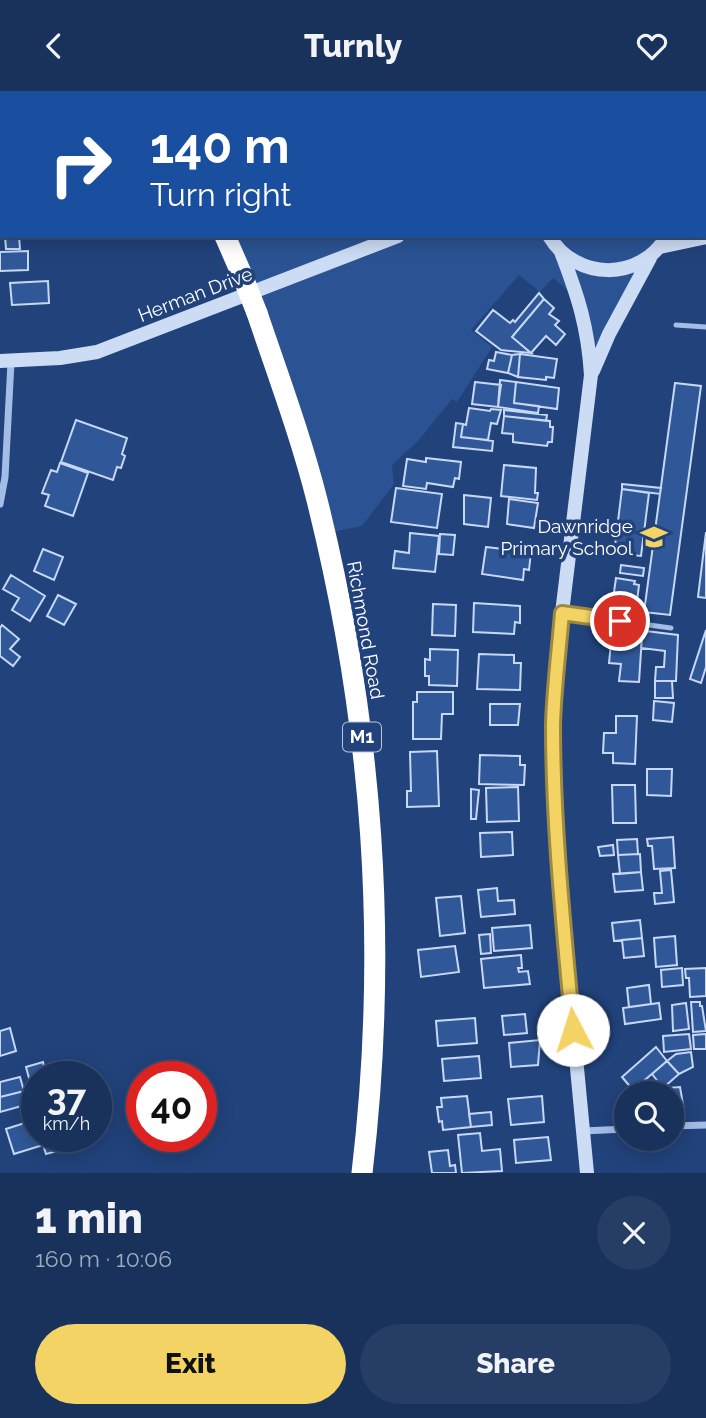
<!DOCTYPE html>
<meta charset="utf-8">
<style>
:root{--surface:#19325c;--page:#263e65;--text:#f1f3f6;--muted:#9faabb;--line:#374d72;--accent:#f3d364}
body{margin:0;font-family:Raleway,sans-serif;background:var(--page);color:var(--text);height:100vh;display:flex;flex-direction:column;font-size:26px;white-space:nowrap}
*{box-sizing:border-box;margin:0}
p{font-size:23px;color:var(--muted)}
.icon{flex:none;width:38px;height:38px;fill:none;stroke:currentColor;stroke-width:2;stroke-linecap:round;stroke-linejoin:round}
.map{position:relative;height:1082px;overflow:hidden}
.drawer{display:flex;flex-direction:column;background:var(--surface);flex:1}
.drawer>*{flex:none}
.banner{position:absolute;left:0px;top:0px;width:707px;height:147px;box-shadow:0 4px 18px #0003,0 0 0 2px var(--line);background:#1a4fa0;color:#fff;overflow:hidden}
.tools{position:absolute;left:614px;top:990px;display:grid;gap:14px}
.tools a{display:grid;place-items:center;width:70px;height:70px;border-radius:50%;background:var(--surface);box-shadow:0 4px 18px #0003,0 0 0 2px var(--line);font-size:35px}
.speed{position:absolute;left:21px;top:970px;display:flex;gap:14px;font-size:35px;font-weight:700;text-align:center}
.speed>*{display:grid;place-content:center;width:91px;height:91px;border-radius:50%;background:var(--surface);box-shadow:0 4px 18px #0003,0 0 0 2px var(--line);line-height:1}
.speed small{font-size:18px;font-weight:400}
.speed .limit{border:10px solid #d22;background:#fff;color:#111}
.pin{position:absolute;display:grid;place-items:center;width:60px;height:60px;color:#fff;margin:-30px;border:4px solid #fff;border-radius:50%;box-shadow:0 2px 7px #0007}
.me{position:absolute;width:77px;margin:-38px;rotate:355deg;stroke-linejoin:round;filter:drop-shadow(0 0 5px #0008)}
.turn{display:flex;align-items:center;gap:24px;height:147px;padding:0 35px;font-size:32px}
.turn .icon{width:91px;height:91px;stroke-width:2.5}
.turn b{display:block;font-size:49px;line-height:60px}
.round{display:grid;place-items:center;flex:none;width:74px;height:74px;border-radius:37px;background:var(--page)}
.summary{display:flex;align-items:center;justify-content:space-between;height:119px;padding:0 35px}
h1{font-size:42px;font-weight:800;line-height:52px}
.cta{display:flex;gap:14px;margin-top:auto;padding:14px 35px}
.cta a{flex:1;height:80px;border-radius:42px;background:var(--accent);color:#111;font-size:28px;font-weight:800;line-height:80px;text-align:center}
.cta a+a{background:var(--page);color:var(--text)}
header{display:flex;justify-content:space-between;align-items:center;height:91px;padding:0 35px;background:var(--surface);font-size:32px;font-weight:800}
.map>svg:first-child{display:block}
.green{fill:#2b5393}
.building{fill:#305899;stroke:#c6d8f5;stroke-width:2}
.lines{fill:none;stroke-linecap:round;stroke-linejoin:round}
.lane{stroke:#a3bde6;stroke-width:5}
.street{stroke:#a3bde6;stroke-width:7}
.secondary{stroke:#cddcf5;stroke-width:14}
.highway{stroke:#fff;stroke-width:21}
.highway-bridge{stroke:#fff;stroke-width:21}
.route-casing{stroke:#9e8941;stroke-width:18}
.route{stroke:#f3d364;stroke-width:12}
.labels{text-anchor:middle;stroke-width:7;stroke-linejoin:round;paint-order:stroke}
.shield{fill:#21427b;stroke:#bcc6d7;stroke-width:2}
.shield-label{font-size:18px;font-weight:bold;fill:#fff}
.street-label{font-size:19px;fill:#fff;stroke:#21427b}
.poi-label{font-size:19px;fill:#fff;stroke:#21427b;text-anchor:end}
</style>
<header><svg class="icon" aria-label="back" viewBox="0 0 24 24"><path d="M15 5l-7 7 7 7"/></svg>Turnly<svg class="icon" aria-label="heart" viewBox="0 0 24 24"><path d="M12 20l-8-8c-3-5 5-10 8-4 3-6 11-1 8 4z"/></svg></header>
<div class="map">
<svg width="706" height="1082" viewBox="0 0 706 1082">
<rect width="100%" height="100%" fill="#21427b"/>
<path class="green" d="M 155,0 L 675,0 L 676,2 L 156,2 Z
M 705,60 L 706,147 L 661,158 L 591,285 L 579,209 L 553,187 L 540,201 L 519,184 L 471,239 L 492,256 L 457,311 L 452,308 L 418,350 L 392,374 L 394,393 L 362,435 L 327,442 L 226,145 L 705,145 Z"/>
<path class="building" d="M 5,145 L 19,145 L 20,158 L 6,158 Z
M 28,160 L 28,179 L 0,180 L 0,161 Z
M 48,190 L 49,212 L 12,214 L 10,192 Z
M 539,202 L 544,208 L 512,246 L 531,262 L 501,259 L 476,240 L 493,219 L 510,232 L 513,229 L 515,231 Z
M 544,208 L 554,217 L 549,223 L 559,230 L 555,234 L 565,243 L 556,254 L 546,245 L 531,262 L 512,246 Z
M 496,261 L 512,264 L 508,282 L 487,278 L 489,269 L 494,270 Z
M 520,263 L 518,286 L 508,282 L 512,264 Z
M 520,263 L 557,268 L 554,287 L 546,286 L 546,289 L 518,286 Z
M 500,289 L 516,291 L 514,312 L 539,315 L 538,322 L 498,316 Z
M 475,291 L 501,294 L 498,316 L 472,313 Z
M 516,291 L 559,297 L 557,318 L 514,312 Z
M 675,292 L 701,295 L 670,524 L 644,521 Z
M 469,317 L 490,320 L 491,318 L 501,319 L 497,333 L 491,332 L 488,349 L 461,346 L 463,333 L 466,334 Z
M 504,319 L 547,324 L 546,330 L 504,325 Z
M 504,325 L 550,330 L 550,336 L 553,336 L 552,351 L 548,351 L 547,355 L 513,351 L 513,343 L 502,342 Z
M 76,329 L 127,347 L 122,363 L 125,365 L 121,377 L 117,376 L 113,389 L 61,371 Z
M 456,332 L 463,333 L 461,346 L 493,350 L 492,360 L 453,356 Z
M 426,367 L 461,371 L 459,388 L 455,387 L 453,396 L 427,392 L 426,398 L 403,395 L 407,368 L 426,371 Z
M 60,372 L 88,382 L 73,425 L 45,415 L 49,404 L 42,402 L 51,379 L 57,381 Z
M 504,374 L 536,377 L 535,402 L 538,402 L 537,409 L 501,405 Z
M 622,393 L 661,397 L 660,403 L 622,398 Z
M 396,397 L 442,403 L 437,437 L 391,431 Z
M 622,398 L 649,402 L 641,465 L 614,462 Z
M 464,404 L 491,407 L 488,436 L 464,433 Z
M 509,408 L 538,412 L 534,437 L 507,433 Z
M 706,441 L 706,507 L 698,506 Z
M 410,442 L 439,445 L 435,481 L 393,477 L 395,460 L 409,462 Z
M 440,443 L 455,444 L 453,464 L 439,463 Z
M 486,456 L 531,461 L 529,479 L 524,478 L 523,489 L 482,483 Z
M 43,458 L 63,466 L 54,489 L 34,480 Z
M 621,474 L 644,477 L 643,485 L 620,482 Z
M 11,484 L 45,505 L 30,530 L 12,519 L 19,507 L 3,498 Z
M 616,487 L 635,490 L 634,493 L 639,494 L 636,518 L 612,515 Z
M 58,504 L 76,513 L 64,534 L 47,525 Z
M 474,512 L 520,515 L 520,532 L 515,531 L 514,543 L 473,541 Z
M 433,513 L 456,514 L 455,545 L 432,544 Z
M 2,534 L 19,548 L 10,558 L 20,566 L 13,575 L 0,565 L 0,537 Z
M 621,537 L 678,544 L 676,590 L 655,590 L 656,576 L 664,576 L 665,560 L 641,557 L 642,545 L 621,544 Z
M 706,539 L 706,576 L 701,592 L 690,588 Z
M 619,543 L 642,545 L 639,591 L 619,590 L 621,573 L 609,572 L 611,552 L 618,553 Z
M 430,558 L 458,559 L 457,595 L 429,594 L 429,585 L 425,585 L 425,568 L 430,569 Z
M 479,563 L 514,564 L 514,572 L 521,572 L 520,599 L 477,598 Z
M 655,590 L 672,590 L 673,607 L 655,607 Z
M 417,601 L 453,601 L 453,623 L 442,623 L 441,648 L 413,648 L 413,611 L 417,611 Z
M 654,610 L 674,612 L 672,631 L 653,629 Z
M 490,613 L 520,613 L 518,634 L 490,634 Z
M 616,625 L 637,625 L 635,673 L 613,672 L 613,662 L 603,662 L 604,642 L 616,642 Z
M 437,660 L 439,715 L 407,716 L 407,700 L 411,700 L 410,661 Z
M 480,664 L 520,665 L 520,674 L 525,674 L 524,694 L 479,693 Z
M 647,678 L 672,678 L 671,705 L 647,704 Z
M 612,694 L 635,694 L 636,732 L 613,732 Z
M 518,696 L 519,730 L 487,731 L 486,697 Z
M 471,698 L 479,699 L 476,728 L 471,728 Z
M 512,741 L 513,764 L 481,766 L 480,742 Z
M 673,746 L 675,777 L 654,778 L 652,755 L 648,755 L 647,748 Z
M 637,748 L 638,763 L 618,764 L 617,749 Z
M 613,754 L 614,764 L 600,765 L 598,756 Z
M 640,763 L 641,781 L 620,783 L 618,764 Z
M 671,779 L 674,811 L 655,813 L 654,802 L 662,802 L 660,780 Z
M 641,781 L 643,799 L 615,801 L 613,783 Z
M 497,797 L 498,810 L 514,809 L 515,823 L 481,826 L 478,799 Z
M 461,805 L 465,842 L 440,845 L 436,807 Z
M 640,829 L 642,847 L 614,850 L 612,832 Z
M 530,834 L 532,857 L 494,860 L 492,837 Z
M 490,843 L 491,862 L 481,863 L 479,844 Z
M 675,845 L 677,874 L 656,876 L 654,847 Z
M 642,847 L 644,865 L 624,867 L 622,849 Z
M 455,855 L 459,881 L 421,886 L 418,859 Z
M 521,864 L 522,877 L 518,877 L 519,881 L 528,880 L 530,893 L 484,897 L 481,868 Z
M 682,877 L 683,894 L 662,896 L 661,879 Z
M 706,877 L 706,905 L 690,906 L 689,887 L 686,887 L 685,878 Z
M 649,894 L 651,913 L 629,916 L 627,897 Z
M 691,911 L 700,911 L 700,915 L 702,915 L 706,940 L 693,941 Z
M 659,912 L 661,928 L 625,933 L 623,917 Z
M 686,912 L 689,938 L 673,940 L 672,914 Z
M 525,923 L 527,942 L 504,944 L 502,925 Z
M 475,927 L 477,952 L 438,955 L 436,930 Z
M 10,937 L 16,960 L 0,965 L 0,940 Z
M 689,943 L 691,958 L 664,961 L 663,945 Z
M 706,943 L 706,958 L 694,958 L 693,944 Z
M 540,949 L 538,974 L 511,976 L 509,952 Z
M 656,956 L 667,970 L 633,999 L 622,986 Z
M 691,961 L 693,976 L 679,983 L 667,970 L 676,963 Z
M 479,965 L 481,987 L 444,990 L 442,968 Z
M 667,970 L 679,983 L 663,997 L 652,983 Z
M 43,971 L 46,985 L 37,985 L 36,997 L 29,987 L 26,976 Z
M 20,986 L 24,1000 L 0,1006 L 0,991 Z
M 647,990 L 654,998 L 680,996 L 684,1019 L 672,1019 L 672,1003 L 633,1003 Z
M 37,997 L 37,1014 L 36,1011 L 0,1021 L 0,1006 Z
M 467,1005 L 471,1036 L 443,1039 L 442,1030 L 439,1031 L 437,1016 L 442,1016 L 441,1007 Z
M 542,1005 L 544,1031 L 511,1034 L 508,1008 Z
M 491,1021 L 492,1034 L 471,1036 L 469,1023 Z
M 31,1030 L 37,1045 L 64,1045 L 68,1057 L 46,1063 L 43,1054 L 14,1063 L 6,1038 Z
M 480,1042 L 482,1060 L 500,1058 L 502,1080 L 462,1082 L 458,1044 Z
M 548,1046 L 551,1069 L 516,1072 L 514,1049 Z
M 448,1059 L 450,1075 L 455,1074 L 456,1082 L 432,1082 L 429,1061 Z"/>
<g class="lines">
<path class="lane" d="M 676,234 L 706,236
M 562,522 L 671,537"/>
<path class="street" d="M 0,413 L 5,386 L 11,271
M 672,1035 L 706,1034
M 583,1040 L 626,1038"/>
<path class="secondary" d="M 639,0 L 639,2
M 600,2 L 601,0
M 705,101 L 706,101
M 549,145 C 576,190 640,191 667,145
M 660,156 L 706,146
M 561,161 C 578,205 588,236 591,284 L 562,522 L 553,630 L 554,711 L 559,788 L 587,1082
M 0,270 L 60,267 L 97,261 L 398,145
M 593,280 L 609,243 L 650,167"/>
<path class="highway" d="M 153,0 L 154,2
M 225,145 L 242,184
M 257,222 C 278,284 301,346 317,409 C 373,633 389,853 362,1082"/>
<path class="highway-bridge" d="M 242,184 L 257,222"/>
</g>
<g class="lines">
<defs>
<path id="route" d="M 573,939 C 564,838 553,737 553,634 C 554,597 559,559 562,522 L 620,530"/>
</defs>
<use href="#route" class="route-casing"/>
<use href="#route" class="route"/>
</g>
<defs>
<symbol id="school-bare" viewBox="-9 -9 18 18"><path d="M0-5L7-2L0 1L-7-2ZM-4 1L0 2.5L4 1V4Q0 6-4 4Z" fill="#f3d364" stroke="#21427b" stroke-width="2.5" paint-order="stroke"/></symbol>
</defs>
<g fill-rule="evenodd">
<use href="#school-bare" x="635" y="427" width="38" height="38"/>
</g>
<g class="labels">
<rect class="shield" x="343" y="631.5" width="38" height="29" rx="5"/>
<g class="shield-label">
<text x="362" y="652">M1</text>
</g>
<g class="street-label">
<text transform="translate(195 203) rotate(-21)" y="7">Herman Drive</text>
<text transform="translate(366 539) rotate(80)" y="7">Richmond Road</text>
</g>
<g class="poi-label">
<text x="633" y="442">Dawnridge<tspan x="633" dy="22">Primary School</tspan></text>
</g>
</g>
</svg>
<div class="tools">
<a><svg class="icon" aria-label="search" viewBox="0 0 24 24"><circle cx="10" cy="10" r="6"/><path d="M15 15l6 6"/></svg></a>
</div>
<div class="speed"><div>37<small>km/h</small></div><div class="limit">40</div></div>
<div class="pin" style="left:620px;top:530px;background:#d93025"><svg class="icon" aria-label="arrive" viewBox="0 0 24 24"><path d="M6 21V4h12l-3 4 3 4H6"/></svg></div>
<svg class="me" style="left:573px;top:939px" viewBox="-20 -20 40 40"><circle r="19" fill="#fff"/><path d="M0-13L10 11 0 6-10 11z" fill="#f3d364"/></svg>
<div class="banner">
<div class="turn"><svg class="icon" aria-label="right" viewBox="0 0 24 24"><path d="M7 20v-9h11M14 6l5 5-5 5"/></svg><div><b>140 m</b>Turn right</div></div>
</div>
</div>
<section class="drawer">
<div class="summary"><div><h1>1 min</h1><p>160 m · 10:06</p></div><a class="round"><svg class="icon" aria-label="close" viewBox="0 0 24 24"><path d="M6 6l12 12M18 6L6 18"/></svg></a></div>
<div class="cta"><a>Exit</a><a>Share</a></div>
</section>
